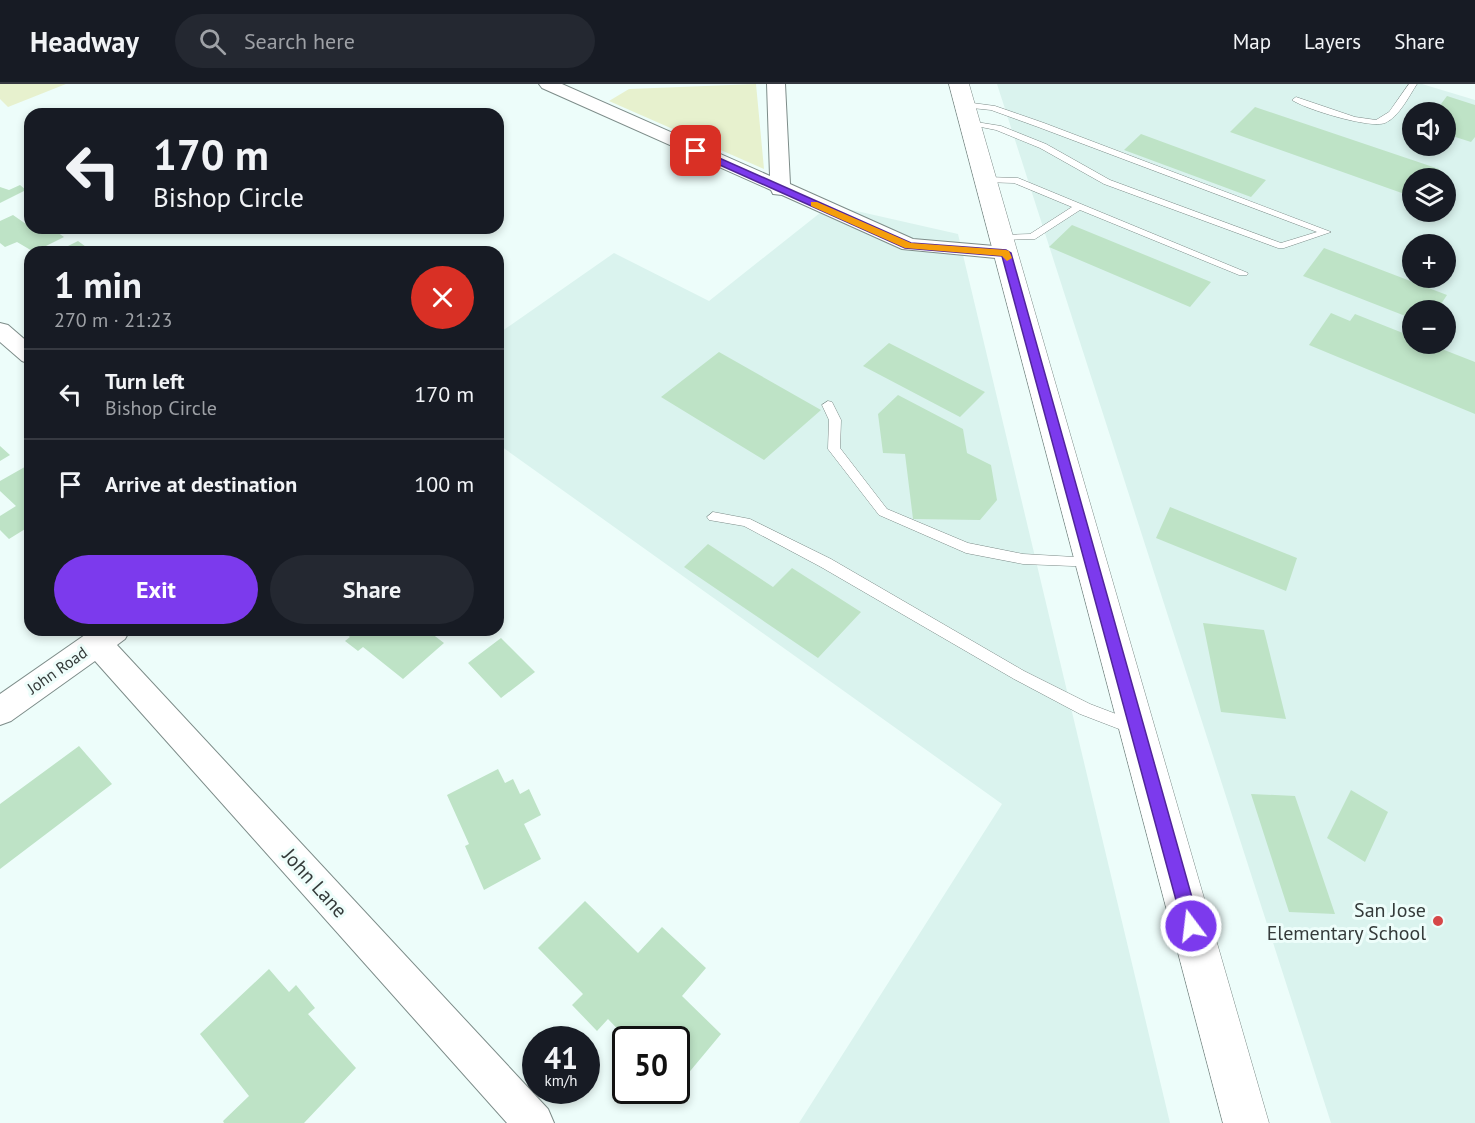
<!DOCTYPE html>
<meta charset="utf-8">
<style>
:root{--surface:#171b24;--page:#242831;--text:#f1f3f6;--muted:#9ea1a6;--line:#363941;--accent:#7c3aed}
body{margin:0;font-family:"PT Sans",sans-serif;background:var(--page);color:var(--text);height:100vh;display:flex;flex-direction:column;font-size:22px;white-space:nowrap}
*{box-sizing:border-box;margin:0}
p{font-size:20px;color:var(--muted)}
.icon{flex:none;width:33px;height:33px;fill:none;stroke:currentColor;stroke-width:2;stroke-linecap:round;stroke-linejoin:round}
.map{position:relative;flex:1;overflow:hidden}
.panel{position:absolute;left:24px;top:162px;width:480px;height:390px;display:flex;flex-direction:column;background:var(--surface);border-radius:18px;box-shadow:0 3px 9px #0003}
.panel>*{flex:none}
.top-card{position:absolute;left:24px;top:24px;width:480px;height:126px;border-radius:18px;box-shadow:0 3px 9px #0003;background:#171b24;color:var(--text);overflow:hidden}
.fabs{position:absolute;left:1402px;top:18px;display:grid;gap:12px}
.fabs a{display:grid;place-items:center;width:54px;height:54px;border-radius:50%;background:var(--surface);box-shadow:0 3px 9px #0003;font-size:30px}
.speed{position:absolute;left:522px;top:942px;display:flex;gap:12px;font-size:30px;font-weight:700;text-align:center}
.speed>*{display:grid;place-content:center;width:78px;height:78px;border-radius:50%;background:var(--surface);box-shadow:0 3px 9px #0003;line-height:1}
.speed small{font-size:15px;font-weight:400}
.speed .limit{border:3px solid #111;border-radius:9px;background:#fff;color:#111}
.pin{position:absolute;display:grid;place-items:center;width:51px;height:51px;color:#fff;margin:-26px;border-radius:12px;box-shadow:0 3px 9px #0006}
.me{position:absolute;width:66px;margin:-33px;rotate:345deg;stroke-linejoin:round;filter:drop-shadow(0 0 4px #0008)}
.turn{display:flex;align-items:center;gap:21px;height:126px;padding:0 30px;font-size:27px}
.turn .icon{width:78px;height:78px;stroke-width:2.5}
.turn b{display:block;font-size:42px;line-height:51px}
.round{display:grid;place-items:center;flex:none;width:63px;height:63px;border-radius:32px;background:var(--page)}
.head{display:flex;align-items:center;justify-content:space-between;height:102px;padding:0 30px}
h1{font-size:36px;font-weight:700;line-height:45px}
.primary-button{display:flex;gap:12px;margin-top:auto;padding:12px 30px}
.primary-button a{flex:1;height:69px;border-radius:36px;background:var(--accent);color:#fff;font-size:24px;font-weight:700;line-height:69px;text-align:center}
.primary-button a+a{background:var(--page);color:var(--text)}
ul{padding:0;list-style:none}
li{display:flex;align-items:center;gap:18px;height:90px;padding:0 30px;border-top:2px solid var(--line)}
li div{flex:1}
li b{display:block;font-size:22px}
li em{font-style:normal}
header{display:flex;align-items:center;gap:36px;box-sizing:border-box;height:84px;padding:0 30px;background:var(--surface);border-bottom:2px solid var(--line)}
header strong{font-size:28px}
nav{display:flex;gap:33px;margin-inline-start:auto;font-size:21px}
.search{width:420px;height:54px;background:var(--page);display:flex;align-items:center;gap:15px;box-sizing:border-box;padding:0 21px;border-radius:33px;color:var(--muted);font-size:22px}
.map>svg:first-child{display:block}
.built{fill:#daf3ee;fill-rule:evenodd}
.green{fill:#e7f1ce}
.building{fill:#bee3c6}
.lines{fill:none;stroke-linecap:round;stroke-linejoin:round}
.service-casing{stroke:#7d8c89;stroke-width:1}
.minor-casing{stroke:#7d8c89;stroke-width:2}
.secondary-casing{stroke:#7d8c89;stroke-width:1}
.service{fill:#fff;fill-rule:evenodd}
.minor{fill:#fff;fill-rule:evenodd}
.secondary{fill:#fff;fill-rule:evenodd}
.route{fill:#7c3aed;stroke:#51269a;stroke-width:1.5}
.slow{fill:#f59e0b}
.poi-dot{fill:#d64748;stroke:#edfdfa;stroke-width:2}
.labels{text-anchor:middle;stroke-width:6;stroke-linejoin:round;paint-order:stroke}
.street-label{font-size:16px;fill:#353b3a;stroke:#edfdfa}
.near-street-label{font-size:20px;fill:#353b3a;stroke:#edfdfa}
.near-poi-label{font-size:20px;fill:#353b3a;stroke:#edfdfa;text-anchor:end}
</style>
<header>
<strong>Headway</strong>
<div class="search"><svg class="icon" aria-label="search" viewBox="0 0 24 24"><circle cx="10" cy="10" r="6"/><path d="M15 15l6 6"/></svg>Search here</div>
<nav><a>Map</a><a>Layers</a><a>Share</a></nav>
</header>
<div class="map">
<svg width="1475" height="1039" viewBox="0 0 1475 1039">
<rect width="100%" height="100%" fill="#edfdfa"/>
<path class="built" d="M 997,0 L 1422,0 L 1475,16 L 1475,1039 L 1331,1039 ZM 1413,28 L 1446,28 L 1446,62 L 1413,62 ZM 1413,94 L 1446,94 L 1446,128 L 1413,128 ZM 1413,160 L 1446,160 L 1446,194 L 1413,194 ZM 1413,226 L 1446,226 L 1446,260 L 1413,260 Z
M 830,121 L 958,150 L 1170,1039 L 799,1039 L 1002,720 L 498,360 L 498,250 L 614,169 L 709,217 Z"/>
<path class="green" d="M 0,0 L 66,0 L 8,23 L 0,15 Z
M 756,0 L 764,85 L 609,17 L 629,5 Z"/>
<path class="building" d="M 1447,12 L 1475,21 L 1475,53 L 1471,58 L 1446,50 L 1446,28 L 1435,28 Z
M 1255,23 L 1439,85 L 1432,94 L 1413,94 L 1413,113 L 1230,48 Z
M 1141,50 L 1266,96 L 1251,113 L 1124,66 Z
M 20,101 L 26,106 L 0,119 L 0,103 L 9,106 Z
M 13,131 L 26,140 L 30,138 L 30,144 L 51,144 L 64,153 L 34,168 L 17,158 L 5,163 L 0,159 L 0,137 Z
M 1072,141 L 1211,198 L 1190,223 L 1049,163 Z
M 78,157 L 93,168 L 56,168 Z
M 1324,164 L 1447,211 L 1437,226 L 1413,226 L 1413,235 L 1303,192 Z
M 1331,229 L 1350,237 L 1355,230 L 1413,253 L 1413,260 L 1429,260 L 1475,278 L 1475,330 L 1309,261 Z
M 889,259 L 985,308 L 960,333 L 863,282 Z
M 719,268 L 821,326 L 764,376 L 661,313 Z
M 898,311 L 963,345 L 967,369 L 991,381 L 997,416 L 980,436 L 913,435 L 905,370 L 883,369 L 878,330 Z
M 0,362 L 10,371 L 0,377 Z
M 30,380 L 30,442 L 9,455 L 0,446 L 0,432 L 16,422 L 0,407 L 0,397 Z
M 1170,423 L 1297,474 L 1286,507 L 1156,454 Z
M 708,460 L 773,503 L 792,484 L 861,528 L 818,574 L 684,483 Z
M 1203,539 L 1264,546 L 1286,635 L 1221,628 Z
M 341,546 L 427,546 L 444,559 L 403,595 L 363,563 L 358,567 L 345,557 L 350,553 Z
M 501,554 L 535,588 L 501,614 L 468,579 Z
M 79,662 L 112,700 L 0,785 L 0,720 Z
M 498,685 L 505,699 L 513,695 L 520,710 L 529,705 L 541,731 L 524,740 L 541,775 L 484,806 L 465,762 L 469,760 L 447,711 Z
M 1351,706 L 1388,728 L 1365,778 L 1327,754 Z
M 1251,710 L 1295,712 L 1335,830 L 1289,828 Z
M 585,817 L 638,869 L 662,843 L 706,884 L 682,912 L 721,950 L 676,1004 L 676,956 L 628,956 L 608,935 L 597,947 L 572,921 L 583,910 L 538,864 Z
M 269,885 L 289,908 L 296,901 L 315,924 L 308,930 L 356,984 L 304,1039 L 224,1039 L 223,1037 L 249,1012 L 200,950 Z"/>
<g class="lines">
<defs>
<path id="service" d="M 1409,0 L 1417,0 C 1409,12 1399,33 1385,39 C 1370,45 1305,25 1292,16 L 1296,13 L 1355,33 L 1376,36 L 1389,28 Z
M 965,18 L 995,22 L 1044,39 L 1331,148 L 1284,164 L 1278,164 L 1104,100 L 1040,64 L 996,46 L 966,40 L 970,37 L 1001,42 L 1046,60 L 1110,96 L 1281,159 L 1317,148 L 1038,43 L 991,26 L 962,23 L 962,19 Z
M 986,93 L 1018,94 L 1248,189 L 1247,191 L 1239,191 L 1080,126 L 1035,155 L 999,156 L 997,154 L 1002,151 L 1030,150 L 1072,123 L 1014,99 L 983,98 L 983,94 Z
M 828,317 L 832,318 L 841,336 L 840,364 L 887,425 L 968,459 L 1023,470 L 1092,474 L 1099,479 L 1097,483 L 1023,480 L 966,469 L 879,431 L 828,365 L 829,336 L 822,321 Z
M 713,428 L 750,435 L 831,475 L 1024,587 L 1090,620 L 1137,638 L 1139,643 L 1137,648 L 1132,650 L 1080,630 L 1014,595 L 821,483 L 744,442 L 709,436 L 707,433 Z"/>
<path id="minor" d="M 539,0 L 562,0 L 770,92 L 767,0 L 785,0 L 790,100 L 913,155 L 1006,163 L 1013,165 L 1016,169 L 1013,173 L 1006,175 L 902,165 L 782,111 L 773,110 L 771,106 L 542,4 Z
M 0,239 L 8,241 L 30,260 L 30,280 L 22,277 L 0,258 Z
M 92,546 L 130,546 L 125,555 L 117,561 L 548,1025 L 554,1039 L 507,1039 L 95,577 L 11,637 L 0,641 L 0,610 Z"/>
<path id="secondary" d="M 949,0 L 969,0 L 1269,1039 L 1223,1039 Z"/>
</defs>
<use href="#service" class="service-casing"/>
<use href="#minor" class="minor-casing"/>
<use href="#secondary" class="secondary-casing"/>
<use href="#service" class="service"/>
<use href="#minor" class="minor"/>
<use href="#secondary" class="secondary"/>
</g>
<path class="route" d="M 693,65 L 699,65 L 911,159 L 1006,166 L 1011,169 L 1200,842 L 1197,848 L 1191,850 L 1185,848 L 1183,842 L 1002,172 L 905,164 L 693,69 Z"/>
<path class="slow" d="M 811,118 L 817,118 L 911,159 L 1006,166 L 1009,167 L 1012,174 L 1007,177 L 1002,172 L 905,164 L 811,122 Z"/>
<circle class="poi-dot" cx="1438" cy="837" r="6"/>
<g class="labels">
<g class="street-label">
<text transform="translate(57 586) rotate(-35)" y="6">John Road</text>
</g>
<g class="near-street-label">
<text transform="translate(315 799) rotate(48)" y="7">John Lane</text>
</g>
<g class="near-poi-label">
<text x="1426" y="833">San Jose<tspan x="1426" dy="23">Elementary School</tspan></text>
</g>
</g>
</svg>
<div class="fabs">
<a><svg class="icon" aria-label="sound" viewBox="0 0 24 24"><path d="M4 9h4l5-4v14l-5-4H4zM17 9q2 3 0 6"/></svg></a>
<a><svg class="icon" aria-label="layers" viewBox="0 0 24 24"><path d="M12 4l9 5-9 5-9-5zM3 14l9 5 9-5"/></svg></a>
<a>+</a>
<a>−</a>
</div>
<div class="speed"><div>41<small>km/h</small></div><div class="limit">50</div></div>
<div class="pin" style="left:696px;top:67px;background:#d93025"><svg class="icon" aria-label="arrive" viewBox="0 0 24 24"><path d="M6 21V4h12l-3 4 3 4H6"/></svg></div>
<svg class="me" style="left:1191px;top:842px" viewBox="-20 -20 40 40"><circle r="17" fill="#7c3aed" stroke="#fff" stroke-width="3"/><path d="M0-11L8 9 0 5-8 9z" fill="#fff"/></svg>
<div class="top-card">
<div class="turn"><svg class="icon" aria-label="left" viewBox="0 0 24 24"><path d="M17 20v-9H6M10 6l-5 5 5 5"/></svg><div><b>170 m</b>Bishop Circle</div></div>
</div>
<section class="panel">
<div class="head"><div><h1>1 min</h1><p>270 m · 21:23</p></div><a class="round" style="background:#d93025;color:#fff"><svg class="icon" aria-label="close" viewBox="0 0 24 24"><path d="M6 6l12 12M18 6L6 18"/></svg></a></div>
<ul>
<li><svg class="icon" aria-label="left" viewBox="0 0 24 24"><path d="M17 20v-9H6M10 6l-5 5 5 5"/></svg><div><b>Turn left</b><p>Bishop Circle</p></div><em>170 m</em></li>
<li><svg class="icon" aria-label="arrive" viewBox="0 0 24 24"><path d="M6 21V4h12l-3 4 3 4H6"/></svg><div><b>Arrive at destination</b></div><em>100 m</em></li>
</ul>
<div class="primary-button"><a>Exit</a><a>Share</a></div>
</section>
</div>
